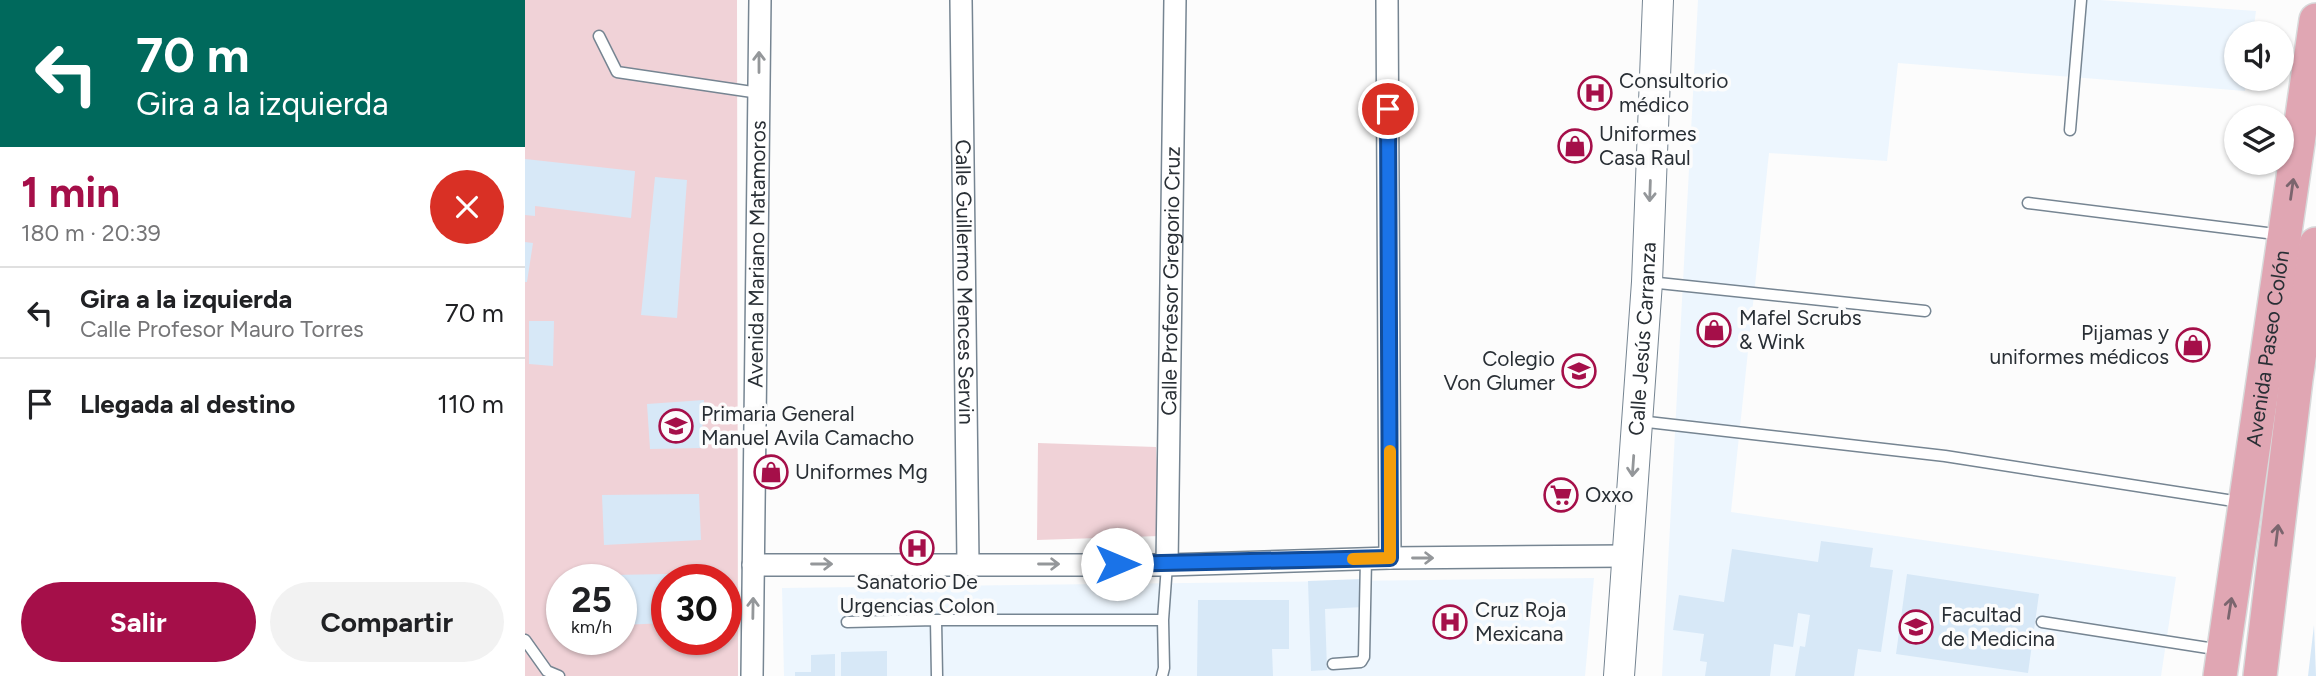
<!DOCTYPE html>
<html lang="es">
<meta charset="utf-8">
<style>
:root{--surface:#fff;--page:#f2f2f2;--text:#202124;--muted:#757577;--line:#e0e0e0;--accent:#a50f49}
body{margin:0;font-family:Figtree,sans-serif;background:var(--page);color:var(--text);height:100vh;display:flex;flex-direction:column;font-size:26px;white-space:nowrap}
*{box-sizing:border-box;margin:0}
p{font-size:23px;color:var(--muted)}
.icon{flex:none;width:38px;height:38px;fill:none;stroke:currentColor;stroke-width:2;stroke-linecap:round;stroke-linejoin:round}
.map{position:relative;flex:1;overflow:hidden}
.panel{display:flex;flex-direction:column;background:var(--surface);width:525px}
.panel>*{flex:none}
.banner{background:#00695c;color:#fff;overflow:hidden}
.buttons{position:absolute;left:1699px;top:21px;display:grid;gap:14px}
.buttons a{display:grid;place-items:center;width:70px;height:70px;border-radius:50%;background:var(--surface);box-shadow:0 2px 5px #0004;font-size:35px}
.speed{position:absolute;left:21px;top:564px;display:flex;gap:14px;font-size:35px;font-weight:700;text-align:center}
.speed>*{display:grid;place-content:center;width:91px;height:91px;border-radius:50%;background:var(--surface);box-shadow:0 2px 5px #0004;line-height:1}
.speed small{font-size:18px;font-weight:400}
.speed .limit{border:10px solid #d22;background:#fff;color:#111}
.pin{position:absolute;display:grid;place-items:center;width:60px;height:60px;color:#fff;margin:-30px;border:4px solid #fff;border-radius:50%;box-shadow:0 2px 7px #0007}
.me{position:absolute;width:77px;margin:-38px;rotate:90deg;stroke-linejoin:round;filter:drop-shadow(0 0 5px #0008)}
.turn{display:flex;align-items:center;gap:24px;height:147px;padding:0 21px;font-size:32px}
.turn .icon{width:91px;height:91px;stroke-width:2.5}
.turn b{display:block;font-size:49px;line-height:60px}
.round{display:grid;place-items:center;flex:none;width:74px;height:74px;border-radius:37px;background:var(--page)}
.summary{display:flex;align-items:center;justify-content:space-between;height:119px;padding:0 21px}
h1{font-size:42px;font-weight:700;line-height:52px;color:var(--accent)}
.button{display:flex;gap:14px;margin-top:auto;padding:14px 21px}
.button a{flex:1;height:80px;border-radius:42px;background:var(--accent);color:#fff;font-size:28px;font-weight:700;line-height:80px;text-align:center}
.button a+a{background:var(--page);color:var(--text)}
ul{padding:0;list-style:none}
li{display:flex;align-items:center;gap:21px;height:91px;padding:0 21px;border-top:2px solid var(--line)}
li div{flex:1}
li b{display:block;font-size:26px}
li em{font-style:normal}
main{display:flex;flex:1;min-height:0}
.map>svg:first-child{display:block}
.built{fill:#edf6fe}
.green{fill:#f0d2d7;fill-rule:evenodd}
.building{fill:#d7e8f7}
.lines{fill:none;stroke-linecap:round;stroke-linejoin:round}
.service-casing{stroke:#768592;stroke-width:13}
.minor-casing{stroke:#768592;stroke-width:24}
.secondary-casing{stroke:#768592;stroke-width:32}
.primary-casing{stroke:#d8dadb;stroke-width:36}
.service{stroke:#fff;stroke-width:10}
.minor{stroke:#fff;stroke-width:21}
.secondary{stroke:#fff;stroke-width:30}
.primary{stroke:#e0a6b3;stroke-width:33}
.oneway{stroke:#94979a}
.oneway2{stroke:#7b656e}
.route-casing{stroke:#114b97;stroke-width:18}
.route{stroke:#1a73e8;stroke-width:12}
.slow{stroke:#f59e0b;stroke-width:12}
.labels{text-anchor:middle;stroke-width:7;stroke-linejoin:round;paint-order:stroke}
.poi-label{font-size:21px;fill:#292f35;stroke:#fcfcfc;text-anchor:start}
.street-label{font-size:21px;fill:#292f35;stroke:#fcfcfc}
</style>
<main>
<section class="panel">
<div class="banner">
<div class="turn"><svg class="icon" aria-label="left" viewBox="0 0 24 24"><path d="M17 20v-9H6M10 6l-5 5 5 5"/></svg><div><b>70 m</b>Gira a la izquierda</div></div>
</div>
<div class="summary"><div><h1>1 min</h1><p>180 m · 20:39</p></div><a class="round" style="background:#d93025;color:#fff"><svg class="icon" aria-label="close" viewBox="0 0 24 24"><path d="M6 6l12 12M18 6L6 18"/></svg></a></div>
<ul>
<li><svg class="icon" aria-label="left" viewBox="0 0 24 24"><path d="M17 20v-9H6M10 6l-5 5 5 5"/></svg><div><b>Gira a la izquierda</b><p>Calle Profesor Mauro Torres</p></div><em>70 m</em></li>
<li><svg class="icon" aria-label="arrive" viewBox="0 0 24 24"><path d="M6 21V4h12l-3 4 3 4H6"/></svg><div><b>Llegada al destino</b></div><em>110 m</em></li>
</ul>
<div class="button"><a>Salir</a><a>Compartir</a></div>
</section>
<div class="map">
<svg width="1791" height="676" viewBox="0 0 1791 676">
<rect width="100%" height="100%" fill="#fcfcfc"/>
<path class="built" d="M 1173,0 L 1575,0 L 1731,11 L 1728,33 L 1712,33 L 1712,79 L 1721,79 L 1720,91 L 1373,63 L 1362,161 L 1244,153 L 1206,512 L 1651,577 L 1636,676 L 1137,676 Z
M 1069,578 L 1060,676 L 259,676 L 257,588 Z"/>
<path class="green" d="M 0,0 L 212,0 L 213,676 L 0,676 ZM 37,579 L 96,579 L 96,639 L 37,639 ZM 142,579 L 201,579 L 201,639 L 142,639 Z
M 513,443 L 631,447 L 635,536 L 512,540 Z"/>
<path class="building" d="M 0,159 L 110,171 L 106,218 L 10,206 L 10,216 L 0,215 Z
M 130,177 L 162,180 L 152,318 L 116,315 Z
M 0,242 L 8,243 L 2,282 L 0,282 Z
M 4,321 L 29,321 L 28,366 L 4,364 Z
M 179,400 L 176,448 L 125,449 L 122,404 Z
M 174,494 L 176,540 L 79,545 L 77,495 Z
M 1296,541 L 1348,548 L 1345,567 L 1368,570 L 1356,652 L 1333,649 L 1329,676 L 1270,676 L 1275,646 L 1280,647 L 1285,615 L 1273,613 L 1268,647 L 1249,644 L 1245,676 L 1180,676 L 1182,662 L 1175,661 L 1179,634 L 1148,630 L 1154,595 L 1199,602 L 1207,549 L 1293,562 Z
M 197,573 L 197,579 L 142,579 L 142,623 L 96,625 L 96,579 L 88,579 L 88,575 Z
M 1382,574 L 1514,594 L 1503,673 L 1371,654 Z
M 837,579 L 838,607 L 800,609 L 802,670 L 786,671 L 783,581 Z
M 673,600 L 764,600 L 764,649 L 747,649 L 748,676 L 672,676 Z
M 1789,625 L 1791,676 L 1783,676 Z
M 362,651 L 362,676 L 316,676 L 316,652 Z
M 310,654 L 310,676 L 270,676 L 270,672 L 286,672 L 286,655 Z"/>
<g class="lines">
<defs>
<path id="service" d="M 74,36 L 92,72 L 234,93
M 1545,130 L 1556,0
M 1503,203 L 1758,235
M 1124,282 L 1400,311
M 1114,421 L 1420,456 L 1715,502
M 322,622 L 411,620
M 1517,622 L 1696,650
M 0,640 L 22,671 L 34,676
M 808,664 L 836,662 L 839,657 L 841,559
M 412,676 L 411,620 L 638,620 L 642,565
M 637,676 L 639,668 L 638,620"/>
<g id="minor">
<path id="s1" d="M 436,0 L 443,563"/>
<path d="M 862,0 L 865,558"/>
<path d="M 228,565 L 642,565 L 865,558 L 1101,556"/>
<path id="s2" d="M 642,565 L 650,0"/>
<path id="s3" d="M 227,676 L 235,0"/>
</g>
<g id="secondary">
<path id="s4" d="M 1094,676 L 1122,282 L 1133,0"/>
</g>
<g id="primary">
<path id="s5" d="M 1695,676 L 1791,20"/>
<path d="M 1735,676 L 1771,379 L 1791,244"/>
</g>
</defs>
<use href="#service" class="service-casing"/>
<use href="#minor" class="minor-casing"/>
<use href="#secondary" class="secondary-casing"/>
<use href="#primary" class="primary-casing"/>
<use href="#service" class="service"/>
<use href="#minor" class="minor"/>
<use href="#secondary" class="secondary"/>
<use href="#primary" class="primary"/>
</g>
<defs><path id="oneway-shaft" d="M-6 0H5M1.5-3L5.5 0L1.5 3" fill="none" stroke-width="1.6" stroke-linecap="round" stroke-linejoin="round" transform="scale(1.75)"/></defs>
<g class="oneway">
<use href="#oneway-shaft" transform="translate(234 62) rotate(-90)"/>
<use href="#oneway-shaft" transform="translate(1125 191) rotate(92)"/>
<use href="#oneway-shaft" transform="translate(1108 466) rotate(94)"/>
<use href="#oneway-shaft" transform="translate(898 558)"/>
<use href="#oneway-shaft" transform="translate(297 564)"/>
<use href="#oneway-shaft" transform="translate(524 564)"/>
<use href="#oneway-shaft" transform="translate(228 608) rotate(-89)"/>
</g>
<g class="oneway2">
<use href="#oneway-shaft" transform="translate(1767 189) rotate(-82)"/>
<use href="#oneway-shaft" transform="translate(1752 535) rotate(-83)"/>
<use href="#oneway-shaft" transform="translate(1705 608) rotate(-81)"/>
</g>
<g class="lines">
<defs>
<path id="route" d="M 592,564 L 865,558 L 863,109"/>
</defs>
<use href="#route" class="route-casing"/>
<use href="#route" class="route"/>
<path class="slow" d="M 828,559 L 865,558 L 865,451"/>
</g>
<defs>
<symbol id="hospital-ring" viewBox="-11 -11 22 22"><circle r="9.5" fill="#fcfcfc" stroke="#a50f49" stroke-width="1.5"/><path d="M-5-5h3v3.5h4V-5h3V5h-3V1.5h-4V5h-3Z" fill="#a50f49"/></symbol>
<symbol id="shop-ring" viewBox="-11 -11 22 22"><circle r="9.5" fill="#fcfcfc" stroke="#a50f49" stroke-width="1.5"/><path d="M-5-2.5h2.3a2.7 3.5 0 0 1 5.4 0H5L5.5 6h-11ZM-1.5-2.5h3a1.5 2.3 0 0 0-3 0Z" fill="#a50f49"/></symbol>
<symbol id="school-ring" viewBox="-11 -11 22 22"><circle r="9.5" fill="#fcfcfc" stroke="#a50f49" stroke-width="1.5"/><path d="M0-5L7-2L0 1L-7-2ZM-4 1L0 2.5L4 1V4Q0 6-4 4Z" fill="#a50f49"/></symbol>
<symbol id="supermarket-ring" viewBox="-11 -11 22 22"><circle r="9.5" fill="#fcfcfc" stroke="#a50f49" stroke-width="1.5"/><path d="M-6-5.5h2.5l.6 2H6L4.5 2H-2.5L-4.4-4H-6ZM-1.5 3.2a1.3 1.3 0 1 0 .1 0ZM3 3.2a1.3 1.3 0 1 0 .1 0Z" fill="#a50f49"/></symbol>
<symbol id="university-ring" viewBox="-11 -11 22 22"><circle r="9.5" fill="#fcfcfc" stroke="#a50f49" stroke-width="1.5"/><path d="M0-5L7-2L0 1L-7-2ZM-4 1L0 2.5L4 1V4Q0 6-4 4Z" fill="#a50f49"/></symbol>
</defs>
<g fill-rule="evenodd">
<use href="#hospital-ring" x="1051" y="74" width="38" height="38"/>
<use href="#shop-ring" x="1031" y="127" width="38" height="38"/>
<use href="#shop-ring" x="1170" y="311" width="38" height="38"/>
<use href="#shop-ring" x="1649" y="326" width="38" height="38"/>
<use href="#school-ring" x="1035" y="352" width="38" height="38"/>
<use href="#school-ring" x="132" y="407" width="38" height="38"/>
<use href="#shop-ring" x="227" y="453" width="38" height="38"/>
<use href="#supermarket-ring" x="1017" y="476" width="38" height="38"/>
<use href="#hospital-ring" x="373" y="529" width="38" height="38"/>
<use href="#hospital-ring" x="906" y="603" width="38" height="38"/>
<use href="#university-ring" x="1372" y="608" width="38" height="38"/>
</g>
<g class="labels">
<g class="poi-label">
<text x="1094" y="88">Consultorio<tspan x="1094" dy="24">médico</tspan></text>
<text x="1074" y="141">Uniformes<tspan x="1074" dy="24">Casa Raul</tspan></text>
<text x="1214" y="325">Mafel Scrubs<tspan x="1214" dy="24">&amp; Wink</tspan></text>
<text x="1644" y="340" text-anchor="end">Pijamas y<tspan x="1644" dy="24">uniformes médicos</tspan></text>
<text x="1030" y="366" text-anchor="end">Colegio<tspan x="1030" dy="24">Von Glumer</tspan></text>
<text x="176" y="421">Primaria General<tspan x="176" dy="24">Manuel Avila Camacho</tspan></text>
<text x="270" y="479">Uniformes Mg</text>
<text x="1060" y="502">Oxxo</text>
<text x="392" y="589" text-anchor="middle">Sanatorio De<tspan x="392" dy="24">Urgencias Colon</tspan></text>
<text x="950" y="617">Cruz Roja<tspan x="950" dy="24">Mexicana</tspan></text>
<text x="1416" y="622">Facultad<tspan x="1416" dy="24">de Medicina</tspan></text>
</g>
<g class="street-label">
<text dy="7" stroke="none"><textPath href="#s3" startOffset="422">Avenida Mariano Matamoros</textPath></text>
<text dy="7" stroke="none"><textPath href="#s1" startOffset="282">Calle Guillermo Mences Servin</textPath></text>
<text dy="7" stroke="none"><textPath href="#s2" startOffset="284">Calle Profesor Gregorio Cruz</textPath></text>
<text dy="7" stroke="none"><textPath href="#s4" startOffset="338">Calle Jesús Carranza</textPath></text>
<text dy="7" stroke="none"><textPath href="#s5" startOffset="331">Avenida Paseo Colón</textPath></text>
</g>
</g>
</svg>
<div class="buttons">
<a><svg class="icon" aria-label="sound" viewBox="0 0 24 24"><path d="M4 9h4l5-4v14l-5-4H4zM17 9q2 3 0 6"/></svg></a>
<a><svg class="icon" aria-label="layers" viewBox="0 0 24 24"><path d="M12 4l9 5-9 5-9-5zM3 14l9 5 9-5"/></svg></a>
</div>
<div class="speed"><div>25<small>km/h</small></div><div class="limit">30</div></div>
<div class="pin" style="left:863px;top:109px;background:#d93025"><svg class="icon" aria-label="arrive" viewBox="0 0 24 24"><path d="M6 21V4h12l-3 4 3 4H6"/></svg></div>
<svg class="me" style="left:592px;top:564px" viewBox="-20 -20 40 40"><circle r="19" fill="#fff"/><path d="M0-13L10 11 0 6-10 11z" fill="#1a73e8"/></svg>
</div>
</main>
